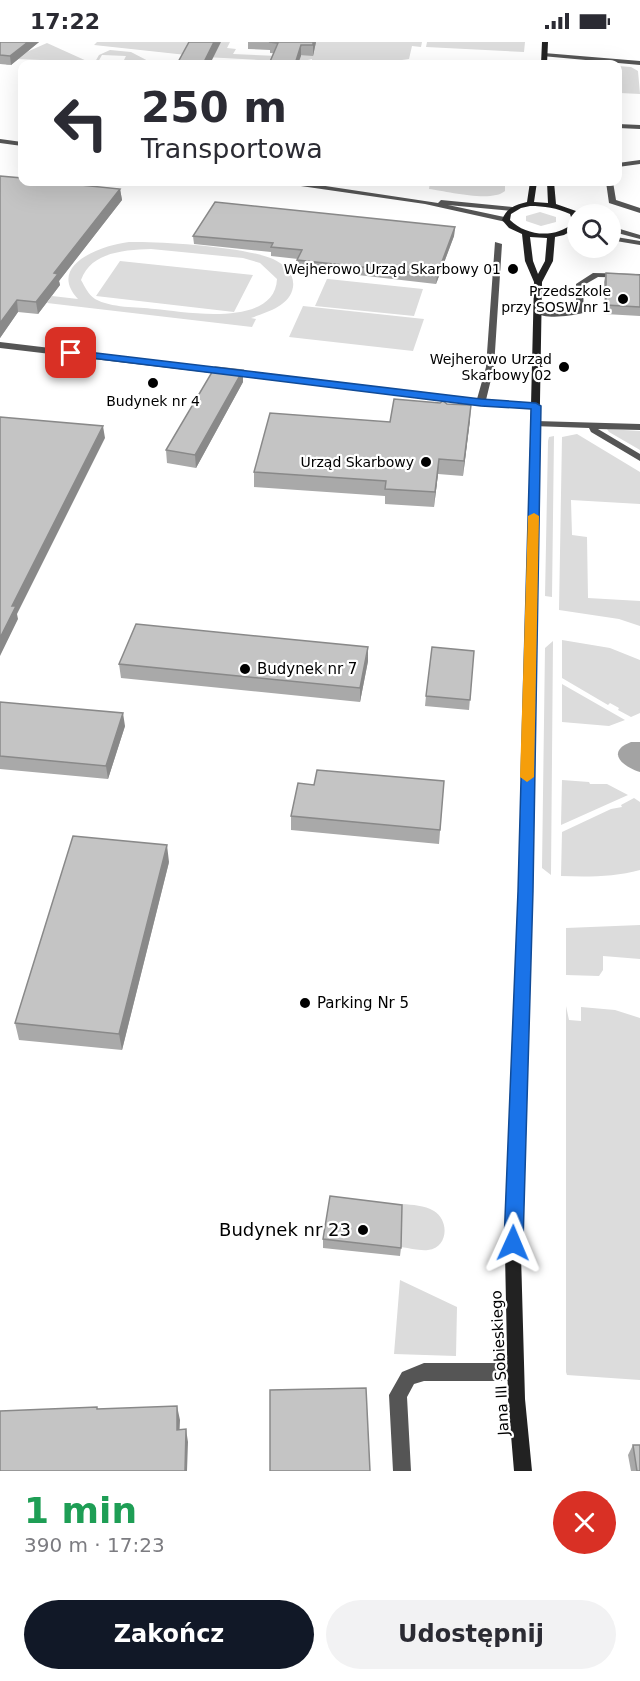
<!DOCTYPE html>
<html lang="pl">
<meta charset="utf-8">
<style>
:root{--surface:#fff;--page:#f2f2f3;--text:#2b2b33;--muted:#7c7c81;--accent:#111827}
body{margin:0;font-family:"DejaVu Sans",sans-serif;background:var(--page);color:var(--text);height:100vh;display:flex;flex-direction:column;font-size:22px;white-space:nowrap}
*{box-sizing:border-box;margin:0}
p{font-size:20px;color:var(--muted)}
.icon{flex:none;width:33px;height:33px;fill:none;stroke:currentColor;stroke-width:2;stroke-linecap:round;stroke-linejoin:round}
.map{position:relative;height:1429px;overflow:hidden}
.drawer{display:flex;flex-direction:column;background:var(--surface);flex:1}
.drawer>*{flex:none}
.banner{position:absolute;left:18px;top:18px;width:604px;height:126px;border-radius:12px;box-shadow:0 6px 24px #0002;background:#fff;color:var(--text);overflow:hidden}
.tools{position:absolute;left:567px;top:162px;display:grid;gap:12px}
.tools a{display:grid;place-items:center;width:54px;height:54px;border-radius:50%;background:var(--surface);box-shadow:0 6px 24px #0002;font-size:30px}
.pin{position:absolute;display:grid;place-items:center;width:51px;height:51px;color:#fff;margin:-26px;border-radius:12px;box-shadow:0 3px 9px #0006}
.me{position:absolute;width:66px;margin:-33px;rotate:1deg;stroke-linejoin:round;filter:drop-shadow(0 0 4px #0008)}
.turn{display:flex;align-items:center;gap:21px;height:126px;padding:0 24px;font-size:27px}
.turn .icon{width:78px;height:78px;stroke-width:2.5}
.turn b{display:block;font-size:42px;line-height:51px}
.round{display:grid;place-items:center;flex:none;width:63px;height:63px;border-radius:32px;background:var(--page)}
.head{display:flex;align-items:center;justify-content:space-between;height:102px;padding:0 24px}
h1{font-size:36px;font-weight:700;line-height:45px;color:#1e9e55}
.cta{display:flex;gap:12px;margin-top:auto;padding:12px 24px}
.cta a{flex:1;height:69px;border-radius:36px;background:var(--accent);color:#fff;font-size:24px;font-weight:700;line-height:69px;text-align:center}
.cta a+a{background:var(--page);color:var(--text)}
.status{display:flex;justify-content:space-between;align-items:center;height:42px;padding:0 30px;background:var(--surface);direction:ltr}
.status svg{height:16px;fill:currentColor}
.map>svg:first-child{display:block}
.green{fill:#dcdcdc;fill-rule:evenodd}
.water{fill:#a3a3a3}
.lines{fill:none;stroke-linecap:round;stroke-linejoin:round}
.lane{fill:#555;fill-rule:evenodd}
.street{fill:#555;fill-rule:evenodd}
.secondary{fill:#222;fill-rule:evenodd}
.wall{fill:#a9a9a9}
.shaded-wall{fill:#898989}
.building{fill:#c4c4c4;stroke:#898989;stroke-width:1.5}
.route{fill:#1a73e8;stroke:#114b97;stroke-width:1.5}
.slow{fill:#f59e0b}
.poi-dot{fill:#000;stroke:#fff;stroke-width:2}
.labels{text-anchor:middle;stroke-width:4.5;stroke-linejoin:round;paint-order:stroke}
.far-poi-label{font-size:14px;fill:#000;stroke:#fff;text-anchor:end}
.poi-label{font-size:15px;fill:#000;stroke:#fff;text-anchor:start}
.street-label{font-size:15px;fill:#000;stroke:#fff}
.near-poi-label{font-size:18px;fill:#000;stroke:#fff;text-anchor:end}
</style>
<div class="status"><b>17:22</b><svg viewBox="0 0 49 12"><path d="M0 12V9h3v3zM5 12V6h3v6zM10 12V3h3v9zM15 12V0h3v12zM26 1h20v11H26zM47 4h2v5h-2z"/></svg></div>
<div class="map">
<svg width="640" height="1429" viewBox="0 0 640 1429">
<rect width="100%" height="100%" fill="#fff"/>
<path class="green" d="M 97,0 L 230,0 L 227,6 L 236,7 L 233,12 L 278,14 L 277,19 L 205,15 L 94,3 Z
M 289,0 L 422,0 L 421,5 L 412,4 L 409,17 L 381,21 L 312,20 L 312,17 L 299,20 Z
M 427,0 L 525,0 L 524,10 L 426,5 Z
M 47,1 L 89,20 L 88,22 L 38,22 L 41,18 L 14,17 L 9,23 L 6,23 L 11,17 Z
M 110,8 L 131,10 L 154,22 L 122,22 L 126,14 L 102,13 L 98,20 L 95,20 L 99,13 Z
M 618,24 L 631,25 L 638,29 L 640,52 L 620,51 Z
M 430,140 L 505,140 L 505,149 C 491,161 447,149 429,147 Z
M 540,170 L 556,175 L 556,180 L 541,184 L 526,179 L 526,174 Z
M 129,200 C 161,199 246,205 273,217 C 284,222 295,232 293,245 C 290,264 267,270 251,276 L 256,277 L 252,285 L 47,261 L 52,254 L 78,257 C 46,223 102,203 129,200 ZM 151,207 L 243,216 L 260,221 L 277,237 C 275,286 185,270 155,267 C 137,265 111,266 95,257 C 88,252 85,245 81,238 C 91,210 124,208 151,207 Z
M 120,219 L 253,233 L 234,270 L 96,254 Z
M 327,237 L 328,237 L 423,247 L 414,274 L 315,264 Z
M 303,264 L 424,277 L 413,309 L 289,295 Z
M 607,387 L 640,389 L 640,408 L 609,390 Z
M 577,392 L 640,430 L 640,462 L 571,458 L 572,493 L 587,495 L 588,556 L 640,559 L 640,584 L 619,577 L 559,568 L 562,395 Z
M 554,394 L 552,555 L 545,554 L 548,399 L 549,395 Z
M 562,598 L 610,606 L 640,618 L 640,671 L 631,675 L 618,668 L 619,666 L 610,661 L 608,663 L 562,636 Z
M 553,599 L 551,833 L 542,826 L 545,606 Z
M 562,642 L 625,678 L 609,684 L 562,680 Z
M 562,738 L 589,740 L 590,742 L 607,742 L 628,753 L 561,783 Z
M 634,756 L 640,760 L 640,828 C 614,835 588,835 561,834 L 562,790 L 611,767 L 622,765 L 621,763 Z
M 640,883 L 640,917 L 603,914 L 603,928 L 599,934 L 566,933 L 566,886 Z
M 566,964 L 569,978 L 581,979 L 581,965 L 615,968 L 640,976 L 640,1338 L 567,1333 L 566,1330 Z
M 402,1162 C 413,1163 424,1163 434,1169 C 449,1178 449,1205 428,1208 C 420,1209 409,1206 400,1205 Z
M 400,1238 L 457,1265 L 456,1314 L 394,1312 Z"/>
<path class="water" d="M 631,700 L 640,700 L 640,730 C 623,725 605,710 631,700 Z"/>
<g class="lines">
<path class="lane" d="M 544,11 L 640,19 L 640,23 L 542,14 Z
M 618,82 L 640,83 L 640,87 L 618,86 Z
M 606,140 L 613,140 L 616,158 L 640,166 L 640,171 L 609,161 Z
M 593,231 L 640,232 L 640,236 L 598,235 L 584,243 L 583,271 C 569,274 546,278 534,270 C 545,264 563,270 576,267 L 576,242 Z
M 536,379 L 640,382 L 640,388 L 598,387 L 640,412 L 640,419 L 591,390 L 589,386 L 533,384 L 533,380 Z"/>
<path class="street" d="M 0,97 L 22,100 L 22,104 L 0,101 Z
M 640,118 L 640,122 L 618,125 L 618,121 Z
M 283,140 L 299,140 L 438,161 L 441,158 L 512,165 L 516,167 L 512,169 L 448,163 L 509,176 L 509,180 L 506,180 L 425,162 L 287,142 Z
M 574,176 L 578,176 L 578,180 L 574,180 Z
M 610,184 L 640,193 L 640,197 L 610,189 Z
M 566,187 L 578,189 L 578,193 L 566,191 Z
M 610,194 L 640,199 L 640,203 L 610,198 Z
M 495,200 L 502,202 L 494,325 L 486,358 L 536,361 L 539,362 L 539,366 L 481,363 L 0,306 L 0,300 L 477,357 L 486,325 Z
M 424,1321 L 514,1321 L 520,1324 L 523,1330 L 520,1336 L 514,1339 L 424,1339 L 414,1342 L 407,1355 L 411,1429 L 393,1429 L 389,1353 L 402,1330 Z"/>
<path class="secondary" d="M 542,0 L 548,0 L 547,22 L 541,22 Z
M 530,140 L 537,140 L 534,160 L 548,161 L 547,140 L 554,140 L 556,162 L 576,169 L 578,185 L 564,193 L 555,195 L 553,219 L 542,240 L 533,774 L 521,1212 L 525,1357 L 532,1429 L 514,1429 L 508,1357 L 505,1212 L 521,774 L 534,240 L 525,219 L 522,192 L 509,186 L 502,178 C 506,166 515,163 527,160 ZM 530,164 C 544,164 557,166 570,172 L 573,181 C 555,197 526,194 510,178 L 511,172 L 521,166 ZM 530,195 L 547,196 L 545,219 L 538,232 L 533,219 Z"/>
</g>
<path class="wall" d="M 0,0 L 39,0 L 11,23 L 0,22 Z
M 248,0 L 316,0 L 313,14 L 270,11 L 270,8 L 248,7 Z
M 0,134 L 120,147 L 122,158 L 59,239 L 60,243 L 38,272 L 18,270 L 0,296 Z
M 455,185 L 454,194 L 436,242 L 297,226 L 298,217 L 271,214 L 271,210 L 194,202 L 193,194 Z
M 606,231 L 640,233 L 640,274 L 605,272 L 604,240 Z
M 243,328 L 243,340 L 196,426 L 167,421 L 166,408 Z
M 470,378 L 463,434 L 438,432 L 434,465 L 385,462 L 385,454 L 254,445 L 254,430 L 390,380 Z
M 474,609 L 469,668 L 425,664 L 426,654 Z
M 368,619 L 360,660 L 121,636 L 119,622 Z
M 0,660 L 125,684 L 108,737 L 0,727 Z
M 444,739 L 439,802 L 291,788 L 291,774 L 314,743 Z
M 169,820 L 122,1008 L 19,998 L 15,981 Z
M 323,1197 L 401,1206 L 400,1214 L 323,1206 Z
M 633,1403 L 640,1429 L 631,1429 L 628,1413 Z"/>
<path class="shaded-wall" d="M 28,0 L 39,0 L 11,23 L 10,14 Z
M 214,0 L 221,0 L 210,22 L 203,22 Z
M 313,0 L 316,0 L 313,14 Z
M 301,3 L 301,14 L 298,22 L 295,22 Z
M 120,147 L 122,158 L 59,239 L 60,243 L 38,272 L 36,260 L 54,231 Z
M 455,185 L 454,194 L 436,242 L 437,233 Z
M 17,258 L 18,270 L 0,296 L 0,281 Z
M 243,328 L 243,340 L 196,426 L 195,413 Z
M 471,363 L 470,378 L 463,434 L 464,419 Z
M 103,384 L 105,396 L 17,572 L 18,577 L 0,614 L 0,596 L 12,564 Z
M 439,417 L 438,432 L 434,465 L 435,450 Z
M 368,605 L 368,619 L 360,660 L 360,646 Z
M 123,671 L 125,684 L 108,737 L 106,724 Z
M 167,803 L 169,820 L 122,1008 L 119,992 Z
M 177,1364 L 180,1378 L 179,1401 L 177,1388 Z
M 186,1387 L 188,1400 L 187,1429 L 185,1429 Z"/>
<path class="building" d="M 0,0 L 28,0 L 10,14 L 0,13 Z
M 189,0 L 214,0 L 203,22 L 177,22 Z
M 269,0 L 313,0 L 313,3 L 301,3 L 295,22 L 269,22 L 278,1 Z
M 359,19 L 389,20 L 388,22 L 359,22 Z
M 0,134 L 22,136 L 22,140 L 51,140 L 120,147 L 54,231 L 58,232 L 36,260 L 17,258 L 0,281 Z
M 215,160 L 455,185 L 437,233 L 297,218 L 302,208 L 271,205 L 273,201 L 193,194 Z
M 606,231 L 640,233 L 640,265 L 606,263 Z
M 215,325 L 243,328 L 195,413 L 166,408 Z
M 394,357 L 440,361 L 443,359 L 447,362 L 471,363 L 464,419 L 439,417 L 435,450 L 385,447 L 386,439 L 254,430 L 270,371 L 390,380 Z
M 0,375 L 103,384 L 12,564 L 16,564 L 0,596 Z
M 136,582 L 368,605 L 360,646 L 119,622 Z
M 432,605 L 474,609 L 470,658 L 426,654 Z
M 0,660 L 123,671 L 106,724 L 0,714 Z
M 317,728 L 444,739 L 440,788 L 291,774 L 298,741 L 314,743 Z
M 73,794 L 167,803 L 119,992 L 15,981 Z
M 330,1154 L 402,1163 L 401,1206 L 323,1197 Z
M 366,1346 L 370,1429 L 270,1429 L 270,1348 Z
M 177,1364 L 177,1388 L 186,1387 L 185,1429 L 0,1429 L 0,1369 L 97,1365 L 97,1367 Z
M 633,1403 L 640,1403 L 640,1429 L 637,1429 Z"/>
<path class="route" d="M 71,308 L 481,357 L 536,361 L 541,364 L 533,849 L 523,1201 L 520,1207 L 513,1210 L 507,1207 L 504,1201 L 518,849 L 531,367 L 481,364 L 67,313 L 66,311 Z"/>
<path class="slow" d="M 534,471 L 539,474 L 534,735 L 527,740 L 520,735 L 528,474 Z"/>
<g class="poi-dot">
<circle cx="513" cy="227" r="6"/>
<circle cx="623" cy="257" r="6"/>
<circle cx="564" cy="325" r="6"/>
<circle cx="153" cy="341" r="6"/>
<circle cx="426" cy="420" r="6"/>
<circle cx="245" cy="627" r="6"/>
<circle cx="305" cy="961" r="6"/>
<circle cx="363" cy="1188" r="6"/>
</g>
<g class="labels">
<g class="far-poi-label">
<text x="501" y="232">Wejherowo Urząd Skarbowy 01</text>
<text x="611" y="254">Przedszkole<tspan x="611" dy="16">przy SOSW nr 1</tspan></text>
<text x="552" y="322">Wejherowo Urząd<tspan x="552" dy="16">Skarbowy 02</tspan></text>
<text x="153" y="364" text-anchor="middle">Budynek nr 4</text>
<text x="414" y="425">Urząd Skarbowy</text>
</g>
<g class="poi-label">
<text x="257" y="632">Budynek nr 7</text>
<text x="317" y="966">Parking Nr 5</text>
</g>
<g class="street-label">
<text transform="translate(500 1321) rotate(-93)" y="5">Jana III Sobieskiego</text>
</g>
<g class="near-poi-label">
<text x="351" y="1194">Budynek nr 23</text>
</g>
</g>
</svg>
<div class="tools">
<a><svg class="icon" aria-label="search" viewBox="0 0 24 24"><circle cx="10" cy="10" r="6"/><path d="M15 15l6 6"/></svg></a>
</div>
<div class="pin" style="left:71px;top:311px;background:#d93025"><svg class="icon" aria-label="arrive" viewBox="0 0 24 24"><path d="M6 21V4h12l-3 4 3 4H6"/></svg></div>
<svg class="me" style="left:513px;top:1201px" viewBox="-20 -20 40 40"><path d="M0-17L14 15 0 8-14 15z" fill="#1a73e8" stroke="#fff" stroke-width="4"/></svg>
<div class="banner">
<div class="turn"><svg class="icon" aria-label="left" viewBox="0 0 24 24"><path d="M17 20v-9H6M10 6l-5 5 5 5"/></svg><div><b>250 m</b>Transportowa</div></div>
</div>
</div>
<section class="drawer">
<div class="head"><div><h1>1 min</h1><p>390 m · 17:23</p></div><a class="round" style="background:#d93025;color:#fff"><svg class="icon" aria-label="close" viewBox="0 0 24 24"><path d="M6 6l12 12M18 6L6 18"/></svg></a></div>
<div class="cta"><a>Zakończ</a><a>Udostępnij</a></div>
</section>
